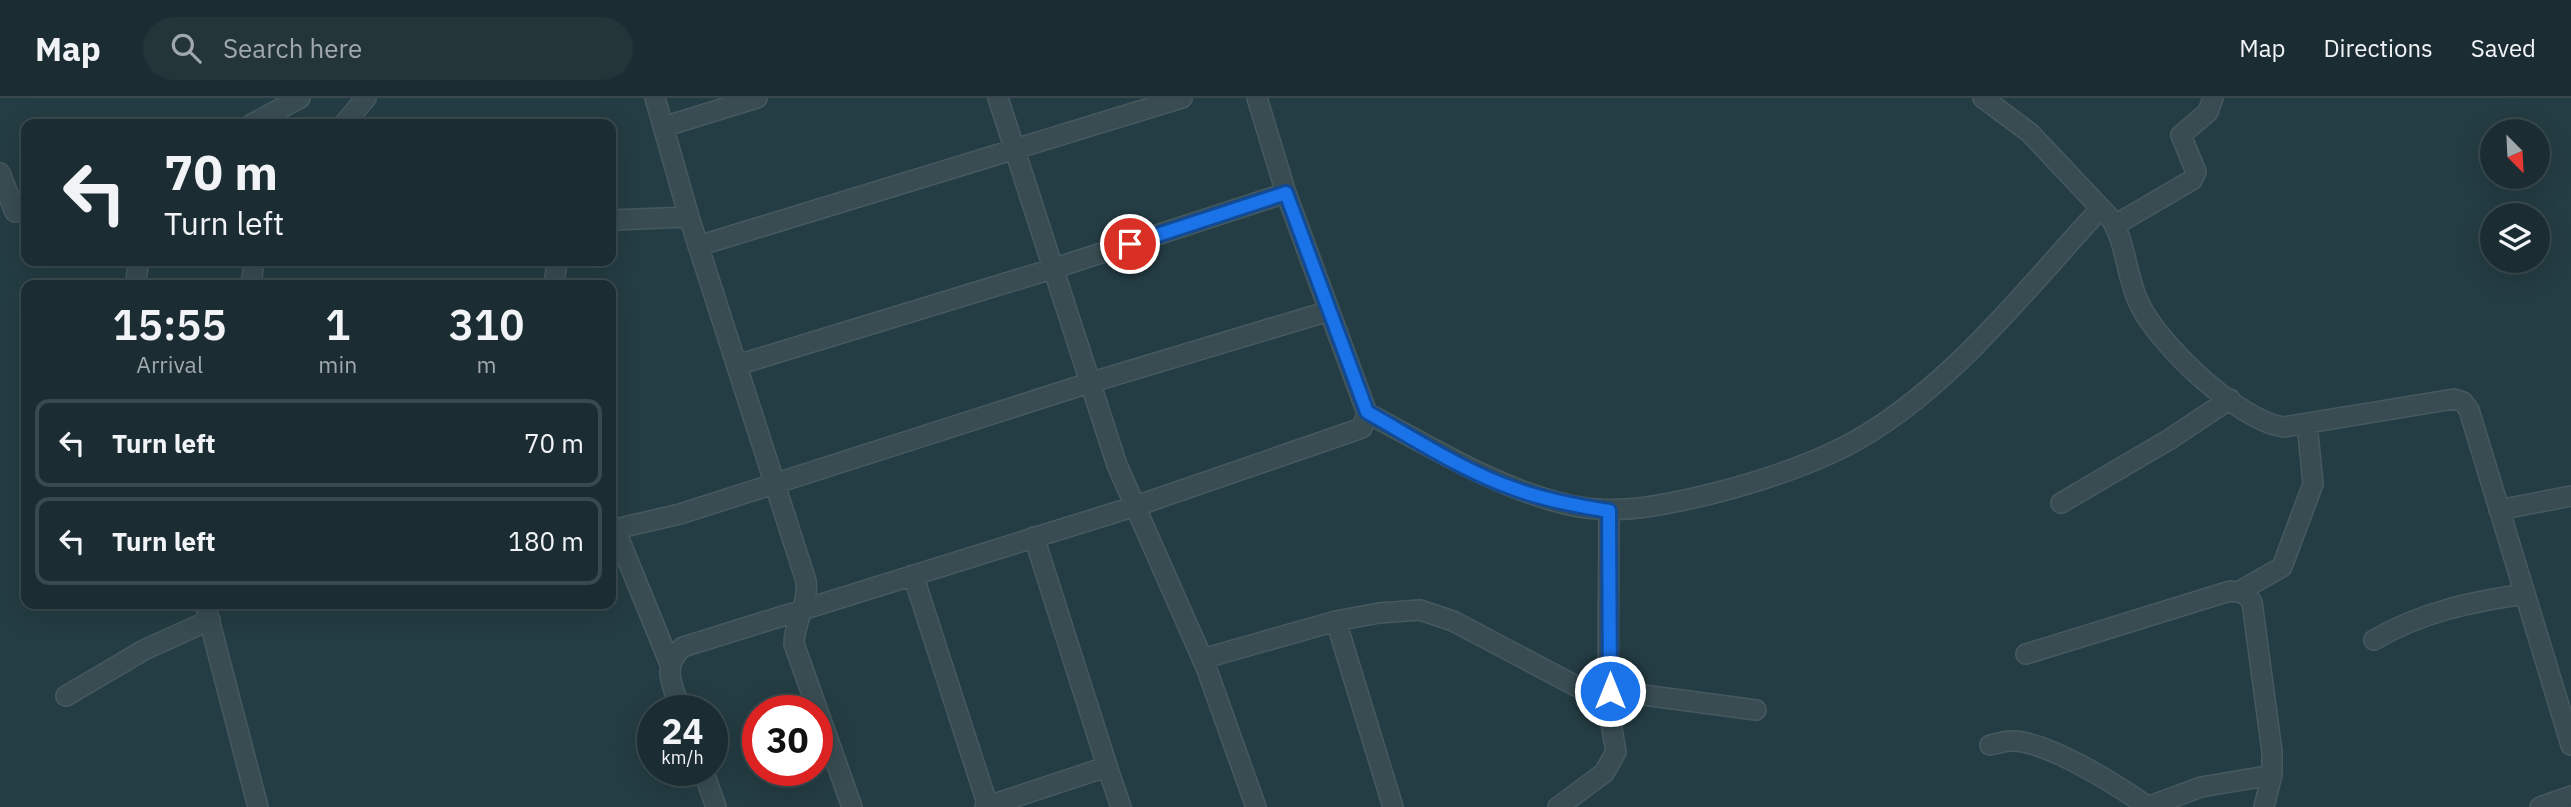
<!DOCTYPE html>
<style>
:root{--surface:#1b2d32;--page:#24353a;--text:#f1f3f6;--muted:#a0a8ac;--line:#39494d}
body{margin:0;font-family:"IBM Plex Sans",sans-serif;background:var(--page);color:var(--text);height:100vh;display:flex;flex-direction:column;font-size:26px;white-space:nowrap}
*{box-sizing:border-box;margin:0}
p{font-size:23px;color:var(--muted)}
.icon{flex:none;width:38px;height:38px;fill:none;stroke:currentColor;stroke-width:2;stroke-linecap:round;stroke-linejoin:round}
.map{position:relative;flex:1;overflow:hidden}
.sheet{position:absolute;left:21px;top:182px;width:595px;height:329px;display:flex;flex-direction:column;background:var(--surface);border-radius:14px;box-shadow:0 7px 28px #0002,0 0 0 2px var(--line)}
.sheet>*{flex:none}
.hud{position:absolute;left:21px;top:21px;width:595px;height:147px;border-radius:14px;box-shadow:0 7px 28px #0002,0 0 0 2px var(--line);background:#1b2d32;color:var(--text);overflow:hidden}
.needle{width:46px;rotate:156deg}
.controls{position:absolute;left:2480px;top:21px;display:grid;gap:14px}
.controls a{display:grid;place-items:center;width:70px;height:70px;border-radius:50%;background:var(--surface);box-shadow:0 7px 28px #0002,0 0 0 2px var(--line);font-size:35px}
.speed{position:absolute;left:637px;top:597px;display:flex;gap:14px;font-size:35px;font-weight:700;text-align:center}
.speed>*{display:grid;place-content:center;width:91px;height:91px;border-radius:50%;background:var(--surface);box-shadow:0 7px 28px #0002,0 0 0 2px var(--line);line-height:1}
.speed small{font-size:18px;font-weight:400}
.speed .limit{border:10px solid #d22;background:#fff;color:#111}
.pin{position:absolute;display:grid;place-items:center;width:60px;height:60px;color:#fff;margin:-30px;border:4px solid #fff;border-radius:50%;box-shadow:0 2px 7px #0007}
.me{position:absolute;width:77px;margin:-38px;rotate:0deg;stroke-linejoin:round;filter:drop-shadow(0 0 5px #0008)}
.turn{display:flex;align-items:center;gap:24px;height:147px;padding:0 28px;font-size:32px}
.turn .icon{width:91px;height:91px;stroke-width:2.5}
.turn b{display:block;font-size:49px;line-height:60px}
.eta{display:flex;justify-content:space-evenly;align-items:center;height:119px;text-align:center}
.eta b{font-size:42px;font-weight:600;line-height:49px}
ul{padding:0;list-style:none}
li{display:flex;align-items:center;gap:21px;height:88px;margin:0 14px 10px;padding:0 14px;border:4px solid var(--line);border-radius:14px}
li div{flex:1}
li b{display:block;font-size:26px}
li em{font-style:normal}
header{display:flex;align-items:center;gap:42px;box-sizing:border-box;height:98px;padding:0 35px;background:var(--surface);border-bottom:2px solid var(--line)}
header strong{font-size:33px}
nav{display:flex;gap:38px;margin-inline-start:auto;font-size:24px}
.search{width:490px;height:63px;background:var(--page);display:flex;align-items:center;gap:18px;box-sizing:border-box;padding:0 24px;border-radius:38px;color:var(--muted);font-size:26px}
.map>svg:first-child{display:block}
.lines{fill:none;stroke-linecap:round;stroke-linejoin:round}
.minor-casing{stroke:#45595f;stroke-width:22}
.minor{stroke:#384c52;stroke-width:19}
.route-casing{stroke:#114b97;stroke-width:18}
.route{stroke:#1a73e8;stroke-width:12}
</style>
<header>
<strong>Map</strong>
<div class="search"><svg class="icon" aria-label="search" viewBox="0 0 24 24"><circle cx="10" cy="10" r="6"/><path d="M15 15l6 6"/></svg>Search here</div>
<nav><a>Map</a><a>Directions</a><a>Saved</a></nav>
</header>
<div class="map">
<svg width="2571" height="709" viewBox="0 0 2571 709">
<rect width="100%" height="100%" fill="#243c43"/>
<g class="lines">
<defs>
<path id="minor" d="M 655,0 L 689,119 L 806,483 C 809,506 794,523 794,546 L 852,709
M 998,0 L 1117,367 L 1206,569 L 1256,709
M 1983,0 L 2030,35 L 2111,121 C 2127,147 2126,180 2140,207 C 2159,247 2240,324 2284,329 L 2454,301 L 2463,304 L 2469,312 L 2571,647
M 252,26 L 300,0
M 344,26 L 366,0
M 663,29 L 757,0
M 0,75 L 15,114
M 611,122 L 689,119
M 2115,127 L 2192,82 L 2196,74 L 2181,37 L 2208,14 L 2213,0
M 698,148 L 1182,0
M 135,187 L 139,163
M 251,187 L 254,163
M 554,187 L 557,163
M 737,267 L 1052,171 L 1286,95
M 1367,315 C 1433,350 1496,390 1569,407 C 1616,418 1665,407 1711,396 C 1758,384 1803,370 1846,348 C 1946,296 2025,192 2101,110
M 2061,405 L 2170,341 L 2230,301
M 2499,412 L 2571,398
M 615,431 L 670,566
M 611,432 L 680,416 L 1089,285 L 1329,213
M 1034,439 L 1109,674
M 913,477 L 988,708
M 2238,494 L 2282,469 L 2313,386 L 2307,325
M 205,506 L 258,709
M 1336,523 L 1393,709
M 2374,542 C 2422,514 2470,504 2525,496
M 2026,556 L 2230,493 L 2244,495 L 2252,504 L 2272,654 L 2272,677 L 2264,709
M 1202,561 L 1336,523 L 1379,515 L 1420,512 L 1453,523 L 1576,588 L 1756,612
M 66,598 L 144,552 L 210,522
M 681,612 C 673,589 660,568 683,549 L 1136,408 L 1362,330 L 1367,315 L 1286,95 L 1257,0
M 1990,647 C 1996,646 2004,643 2011,643 C 2046,642 2119,688 2148,709
M 703,672 L 716,709
M 985,709 L 1100,671 L 1109,674 L 1121,709
M 1558,709 L 1604,675 L 1616,654 L 1608,608 L 1609,413
M 2147,709 L 2201,689 L 2272,677
M 2540,709 L 2571,698"/>
</defs>
<use href="#minor" class="minor-casing"/>
<use href="#minor" class="minor"/>
</g>
<g class="lines">
<defs>
<path id="route" d="M 1130,146 L 1286,95 L 1367,314 C 1415,341 1463,373 1515,391 C 1545,402 1577,408 1609,413 L 1610,593"/>
</defs>
<use href="#route" class="route-casing"/>
<use href="#route" class="route"/>
</g>
</svg>
<div class="controls">
<a><svg class="needle" viewBox="-14 -14 28 28"><path d="M0-13l5 13h-10z" fill="#e53935"/><path d="M0 13l5-13h-10z" fill="#a0a8ac"/></svg></a>
<a><svg class="icon" aria-label="layers" viewBox="0 0 24 24"><path d="M12 4l9 5-9 5-9-5zM3 14l9 5 9-5"/></svg></a>
</div>
<div class="speed"><div>24<small>km/h</small></div><div class="limit">30</div></div>
<div class="pin" style="left:1130px;top:146px;background:#d93025"><svg class="icon" aria-label="arrive" viewBox="0 0 24 24"><path d="M6 21V4h12l-3 4 3 4H6"/></svg></div>
<svg class="me" style="left:1610px;top:593px" viewBox="-20 -20 40 40"><circle r="17" fill="#1a73e8" stroke="#fff" stroke-width="3"/><path d="M0-11L8 9 0 5-8 9z" fill="#fff"/></svg>
<div class="hud">
<div class="turn"><svg class="icon" aria-label="left" viewBox="0 0 24 24"><path d="M17 20v-9H6M10 6l-5 5 5 5"/></svg><div><b>70 m</b>Turn left</div></div>
</div>
<section class="sheet">
<div class="eta">
<div><b>15:55</b><p>Arrival</p></div>
<div><b>1</b><p>min</p></div>
<div><b>310</b><p>m</p></div>
</div>
<ul>
<li><svg class="icon" aria-label="left" viewBox="0 0 24 24"><path d="M17 20v-9H6M10 6l-5 5 5 5"/></svg><div><b>Turn left</b></div><em>70 m</em></li>
<li><svg class="icon" aria-label="left" viewBox="0 0 24 24"><path d="M17 20v-9H6M10 6l-5 5 5 5"/></svg><div><b>Turn left</b></div><em>180 m</em></li>
</ul>
</section>
</div>
